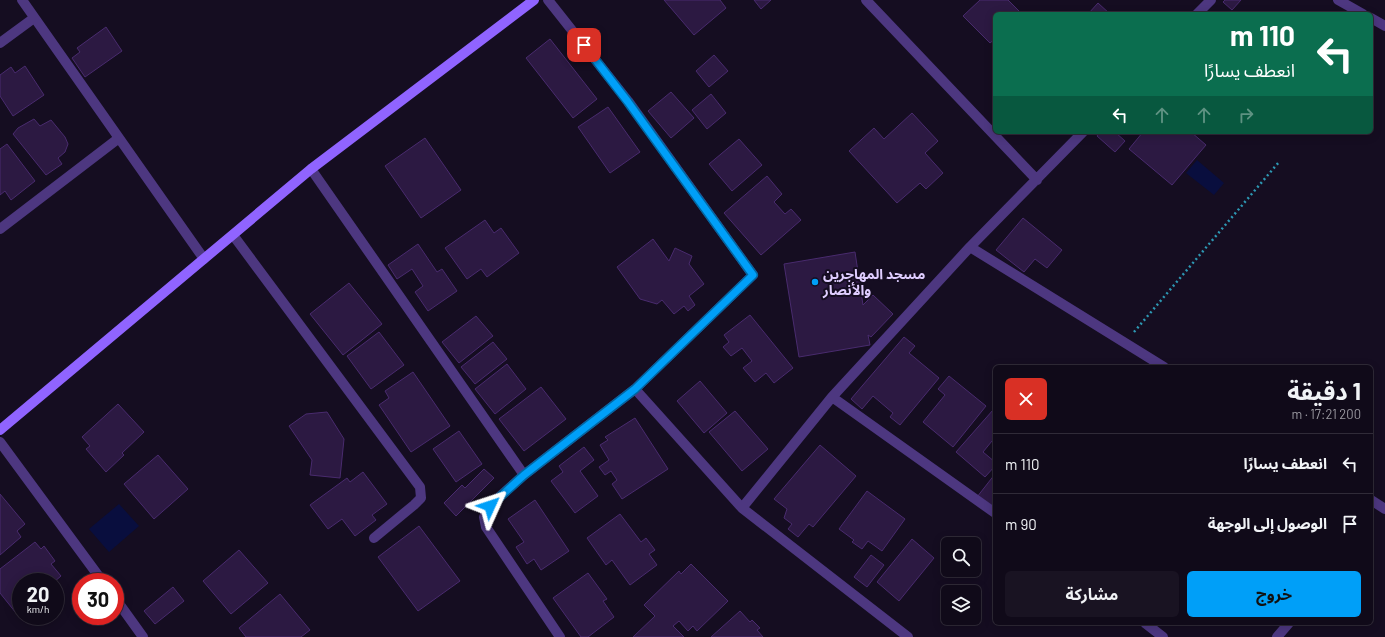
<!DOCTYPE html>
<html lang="ar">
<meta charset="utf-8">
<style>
:root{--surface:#100a19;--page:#191322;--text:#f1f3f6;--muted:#9c9aa2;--line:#302b38;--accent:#009ff8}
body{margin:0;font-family:Barlow,"Noto Sans Arabic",sans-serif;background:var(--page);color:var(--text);direction:rtl;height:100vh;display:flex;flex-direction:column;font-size:15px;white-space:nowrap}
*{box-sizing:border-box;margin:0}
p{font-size:13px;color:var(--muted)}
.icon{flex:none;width:22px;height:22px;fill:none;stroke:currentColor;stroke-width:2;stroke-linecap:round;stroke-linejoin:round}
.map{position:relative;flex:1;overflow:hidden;direction:ltr}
.sheet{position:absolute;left:993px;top:365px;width:380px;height:260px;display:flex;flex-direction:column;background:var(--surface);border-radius:6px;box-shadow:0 2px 10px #0003,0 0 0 1px var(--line);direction:rtl}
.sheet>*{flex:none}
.guide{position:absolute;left:993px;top:12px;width:380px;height:122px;border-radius:6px;box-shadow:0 2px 10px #0003,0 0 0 1px var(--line);direction:rtl;background:#0b6e4f;color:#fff;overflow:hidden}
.controls{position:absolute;left:941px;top:537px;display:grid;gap:8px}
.controls a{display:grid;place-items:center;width:40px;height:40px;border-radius:6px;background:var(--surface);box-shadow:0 2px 10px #0003,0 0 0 1px var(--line);font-size:20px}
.speed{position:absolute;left:12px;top:573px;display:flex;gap:8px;font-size:20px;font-weight:700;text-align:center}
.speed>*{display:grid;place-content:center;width:52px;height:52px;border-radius:50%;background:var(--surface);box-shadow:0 2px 10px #0003,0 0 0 1px var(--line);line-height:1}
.speed small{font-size:10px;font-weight:400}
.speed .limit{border:6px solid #d22;background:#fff;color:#111}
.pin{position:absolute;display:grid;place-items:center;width:34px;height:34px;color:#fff;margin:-17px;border-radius:8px;box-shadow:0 2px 6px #0006}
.me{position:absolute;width:44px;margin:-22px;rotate:48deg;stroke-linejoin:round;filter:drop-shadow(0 0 3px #0008)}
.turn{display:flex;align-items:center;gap:14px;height:84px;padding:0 12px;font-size:18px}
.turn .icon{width:52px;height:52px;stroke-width:2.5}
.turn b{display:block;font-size:28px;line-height:34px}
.lanes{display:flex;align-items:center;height:38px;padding:0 12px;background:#0003;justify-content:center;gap:20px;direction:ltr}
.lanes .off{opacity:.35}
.round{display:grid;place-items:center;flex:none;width:42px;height:42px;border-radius:6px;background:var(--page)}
.summary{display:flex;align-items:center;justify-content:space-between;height:68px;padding:0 12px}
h1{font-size:24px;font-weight:700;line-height:30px}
.action{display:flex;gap:8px;margin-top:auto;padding:8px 12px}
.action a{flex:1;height:46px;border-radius:6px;background:var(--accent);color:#111;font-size:16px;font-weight:700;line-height:46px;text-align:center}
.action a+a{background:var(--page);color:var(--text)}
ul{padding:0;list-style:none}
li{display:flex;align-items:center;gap:12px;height:60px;padding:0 12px;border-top:1px solid var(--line)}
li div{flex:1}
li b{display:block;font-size:15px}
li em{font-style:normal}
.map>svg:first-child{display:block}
.water{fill:#090e3e}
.building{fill:#2c1942;stroke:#492b6e}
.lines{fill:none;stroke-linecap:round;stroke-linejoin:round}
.path{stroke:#2d98b3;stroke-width:2.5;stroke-dasharray:2 3;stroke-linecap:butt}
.street{stroke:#4d3780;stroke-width:10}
.secondary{stroke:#9064ff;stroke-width:10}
.route-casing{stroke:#0067a1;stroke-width:10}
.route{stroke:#009ff8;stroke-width:7}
.poi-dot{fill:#009ff8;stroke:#150d21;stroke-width:1.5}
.labels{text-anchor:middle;stroke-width:4;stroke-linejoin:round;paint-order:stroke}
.poi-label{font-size:14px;font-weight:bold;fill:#dfcdff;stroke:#150d21;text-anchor:start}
</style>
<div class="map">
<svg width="1385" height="637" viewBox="0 0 1385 637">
<rect width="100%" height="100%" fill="#150d21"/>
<path class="water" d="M 1197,160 L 1224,183 L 1214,195 L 1186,173 Z
M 119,504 L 139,526 L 109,552 L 89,529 Z"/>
<path class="building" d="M 664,0 L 720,0 L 726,8 L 694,35 Z
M 754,0 L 771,0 L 761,9 Z
M 980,0 L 1008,0 L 1021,13 L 995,14 L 995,39 L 990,43 L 963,16 Z
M 1225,0 L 1241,0 L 1232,10 L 1223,2 Z
M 1098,3 L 1110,14 L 1088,14 Z
M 106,27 L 122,51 L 85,77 L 72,58 L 80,52 L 77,48 Z
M 550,39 L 597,99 L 573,118 L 526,58 Z
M 714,55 L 728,71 L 709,87 L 696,71 Z
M 25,66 L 44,95 L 13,116 L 0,96 L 0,75 L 11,67 L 15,73 Z
M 671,92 L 694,118 L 671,138 L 648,111 Z
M 711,94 L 726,113 L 707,129 L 692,110 Z
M 608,107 L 640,152 L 610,173 L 578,127 Z
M 912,113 L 938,141 L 925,153 L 943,173 L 926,189 L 920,183 L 897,203 L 849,151 L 874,128 L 884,139 Z
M 34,119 L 40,126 L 51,120 L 65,137 L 68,144 L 65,152 L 58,158 L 62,164 L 46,175 L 13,134 L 18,128 Z
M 1100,132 L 1115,132 L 1125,141 L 1115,152 L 1097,136 Z
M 1143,132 L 1191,132 L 1206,145 L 1172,185 L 1129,149 Z
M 425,138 L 461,190 L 421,218 L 385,166 Z
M 739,139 L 762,165 L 732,191 L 709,164 Z
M 7,144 L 35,181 L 11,200 L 5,191 L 0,195 L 0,149 Z
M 767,176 L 782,194 L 774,202 L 785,214 L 791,209 L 801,220 L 761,255 L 724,213 Z
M 1023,218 L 1062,250 L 1047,268 L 1035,259 L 1024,272 L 996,250 Z
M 485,220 L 494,233 L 501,228 L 519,253 L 487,277 L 481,269 L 467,279 L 445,248 Z
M 653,239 L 669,261 L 675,248 L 692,256 L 689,264 L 704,284 L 689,296 L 695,305 L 688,311 L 684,306 L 674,314 L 662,300 L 657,304 L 640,299 L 617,267 Z
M 418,244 L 437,272 L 442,269 L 457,291 L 428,311 L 415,292 L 423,286 L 412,269 L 397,279 L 388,265 Z
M 855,252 L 863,305 L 873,295 L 893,314 L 871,337 L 868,335 L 870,345 L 799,357 L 784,264 Z
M 349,283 L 382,324 L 343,355 L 310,314 Z
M 750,315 L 793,368 L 774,383 L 766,373 L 755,382 L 743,368 L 752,361 L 742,348 L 731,356 L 723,347 L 729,342 L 724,335 Z
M 476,316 L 493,336 L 459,363 L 442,342 Z
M 379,332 L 404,365 L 371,389 L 347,356 Z
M 904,337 L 915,346 L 909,353 L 939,378 L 900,425 L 890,417 L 893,413 L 873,396 L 862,409 L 851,399 Z
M 493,342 L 507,359 L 475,384 L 461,367 Z
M 507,364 L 526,389 L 495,414 L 475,389 Z
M 413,372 L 450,426 L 411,452 L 379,405 L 389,398 L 385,391 Z
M 949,376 L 986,406 L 953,447 L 923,422 L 945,395 L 938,389 Z
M 700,381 L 727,413 L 704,433 L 677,401 Z
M 541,387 L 566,419 L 524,451 L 499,419 Z
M 118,404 L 144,432 L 122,453 L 124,455 L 106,472 L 86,449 L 90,446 L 82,437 Z
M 993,410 L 995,412 L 995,444 L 992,441 L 983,452 L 995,462 L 995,466 L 985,477 L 956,452 Z
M 735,411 L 768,449 L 742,471 L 709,432 Z
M 327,412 L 344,439 L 340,478 L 310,475 L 312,460 L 289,426 L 306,414 Z
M 635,418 L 668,469 L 622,499 L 612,484 L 617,480 L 611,471 L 605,475 L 599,467 L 609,460 L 600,445 L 608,440 L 605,437 Z
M 459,431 L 482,464 L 456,482 L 433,449 Z
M 820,445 L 856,476 L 813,527 L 809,524 L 798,537 L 788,529 L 792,524 L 784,518 L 787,509 L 774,499 Z
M 584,447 L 594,460 L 580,471 L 598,496 L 575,513 L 551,481 L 563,472 L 559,466 Z
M 158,455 L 188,489 L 154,519 L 124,484 Z
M 484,469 L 494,478 L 456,516 L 444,503 L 462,485 L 465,488 Z
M 363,472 L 387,504 L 372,515 L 376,520 L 355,536 L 342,519 L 328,529 L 310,505 L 347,478 L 350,482 Z
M 995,474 L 995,511 L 977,497 Z
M 867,491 L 905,519 L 882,551 L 868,541 L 862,549 L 852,542 L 854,540 L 839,529 Z
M 0,494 L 25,524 L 17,531 L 21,537 L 0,555 Z
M 535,500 L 569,551 L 541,570 L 534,559 L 527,564 L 516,547 L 524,542 L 508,519 Z
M 620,514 L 641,542 L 646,538 L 655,550 L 649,554 L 657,565 L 630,585 L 612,560 L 606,565 L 587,538 Z
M 419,526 L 460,581 L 418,611 L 378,557 Z
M 912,539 L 934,558 L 899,601 L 877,582 Z
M 35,542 L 41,549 L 44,546 L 55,561 L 51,564 L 61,576 L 54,582 L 21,582 L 21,608 L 16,613 L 0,593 L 0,569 Z
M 239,550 L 268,583 L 231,614 L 203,581 Z
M 871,555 L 884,565 L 867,587 L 854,577 Z
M 691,564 L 728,601 L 697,631 L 693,626 L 688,631 L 679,621 L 673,626 L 684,637 L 633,637 L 655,616 L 644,605 L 679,571 L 681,574 Z
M 588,573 L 607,599 L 603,601 L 614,617 L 588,637 L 581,637 L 553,598 Z
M 173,587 L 184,601 L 155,624 L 144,611 Z
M 280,594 L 310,630 L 301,637 L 246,637 L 239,628 Z
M 740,611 L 750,622 L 752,620 L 760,628 L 757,630 L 763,637 L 711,637 Z"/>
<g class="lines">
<path class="path" d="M 1134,332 L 1279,162"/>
<path class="street" d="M 22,0 L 204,259
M 548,0 L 628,101 L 753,275 L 635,389 L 524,475 L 490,505 L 484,517 L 486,527 L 560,637
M 866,0 L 1037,180
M 1338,0 L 1363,14
M 1197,14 L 1211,0
M 1371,18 L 1385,26
M 0,43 L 34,18
M 311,169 L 524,475
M 0,229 L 119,138
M 233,235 L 420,487 L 421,498 L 414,505 L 374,538
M 970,247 L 1164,367
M 635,389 L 742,508 L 908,637
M 832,397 L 995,513
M 0,442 L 103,582
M 1371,500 L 1385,509
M 742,508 L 832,397 L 970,247 L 1083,132
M 115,598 L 143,637
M 1145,623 L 1163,637
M 1277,637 L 1289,623"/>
<path class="secondary" d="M 0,430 L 311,169 L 534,0"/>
</g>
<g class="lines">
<defs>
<path id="route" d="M 490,506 L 524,475 L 635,389 L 753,275 L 628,102 L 584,45"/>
</defs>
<use href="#route" class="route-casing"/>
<use href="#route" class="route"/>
</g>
<circle class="poi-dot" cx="815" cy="282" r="4"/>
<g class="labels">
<g class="poi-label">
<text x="823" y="279">مسجد المهاجرين<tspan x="823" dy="16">والأنصار</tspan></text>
</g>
</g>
</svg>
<div class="controls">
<a><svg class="icon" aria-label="search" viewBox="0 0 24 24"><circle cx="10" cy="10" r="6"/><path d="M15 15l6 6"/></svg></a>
<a><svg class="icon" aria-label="layers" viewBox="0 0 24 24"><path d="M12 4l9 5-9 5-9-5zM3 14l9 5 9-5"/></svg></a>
</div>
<div class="speed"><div>20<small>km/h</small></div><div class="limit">30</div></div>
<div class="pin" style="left:584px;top:45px;background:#d93025"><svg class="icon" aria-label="arrive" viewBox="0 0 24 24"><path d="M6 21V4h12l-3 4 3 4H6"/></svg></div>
<svg class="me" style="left:490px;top:506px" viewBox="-20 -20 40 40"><path d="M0-17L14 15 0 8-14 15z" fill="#009ff8" stroke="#fff" stroke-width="4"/></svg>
<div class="guide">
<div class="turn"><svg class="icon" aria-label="left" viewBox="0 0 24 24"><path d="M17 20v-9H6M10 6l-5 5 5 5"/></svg><div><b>110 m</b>انعطف يسارًا</div></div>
<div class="lanes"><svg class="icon" aria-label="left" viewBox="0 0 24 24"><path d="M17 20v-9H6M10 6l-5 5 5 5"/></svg><svg class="icon off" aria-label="ahead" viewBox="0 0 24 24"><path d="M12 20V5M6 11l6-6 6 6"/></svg><svg class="icon off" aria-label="ahead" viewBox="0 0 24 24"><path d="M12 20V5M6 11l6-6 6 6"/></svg><svg class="icon off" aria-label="right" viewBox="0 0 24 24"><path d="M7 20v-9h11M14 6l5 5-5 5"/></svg></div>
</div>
<section class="sheet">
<div class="summary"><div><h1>1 دقيقة</h1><p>200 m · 17:21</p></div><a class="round" style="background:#d93025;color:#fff"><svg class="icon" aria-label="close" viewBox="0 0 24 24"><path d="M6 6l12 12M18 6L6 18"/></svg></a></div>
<ul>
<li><svg class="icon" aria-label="left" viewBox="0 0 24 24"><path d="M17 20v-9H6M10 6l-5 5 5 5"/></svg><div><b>انعطف يسارًا</b></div><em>110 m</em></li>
<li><svg class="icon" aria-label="arrive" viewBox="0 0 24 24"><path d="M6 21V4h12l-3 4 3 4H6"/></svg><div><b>الوصول إلى الوجهة</b></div><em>90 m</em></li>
</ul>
<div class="action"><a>خروج</a><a>مشاركة</a></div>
</section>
</div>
